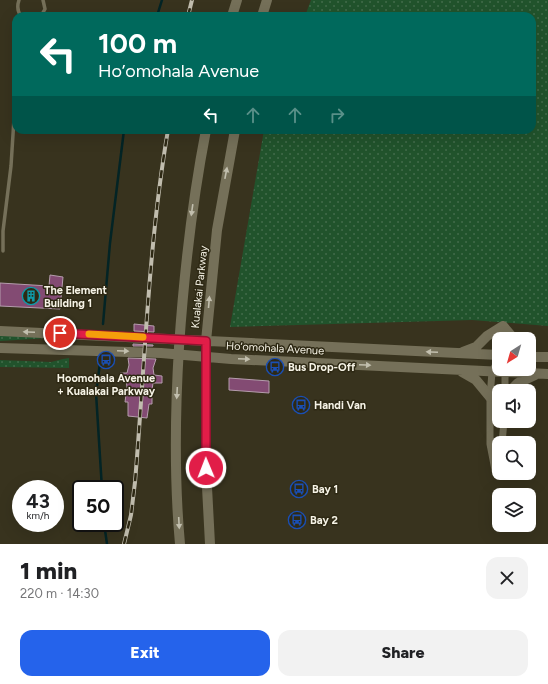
<!DOCTYPE html>
<meta charset="utf-8">
<style>
:root{--surface:#fff;--page:#f2f2f2;--text:#202124;--muted:#757577;--accent:#2563eb}
body{margin:0;font-family:Figtree,sans-serif;background:var(--page);color:var(--text);height:100vh;display:flex;flex-direction:column;font-size:15px;white-space:nowrap}
*{box-sizing:border-box;margin:0}
p{font-size:13px;color:var(--muted)}
.icon{flex:none;width:22px;height:22px;fill:none;stroke:currentColor;stroke-width:2;stroke-linecap:round;stroke-linejoin:round}
.map{position:relative;height:544px;overflow:hidden}
.drawer{display:flex;flex-direction:column;background:var(--surface);flex:1}
.drawer>*{flex:none}
.banner{position:absolute;left:12px;top:12px;width:524px;height:122px;border-radius:12px;box-shadow:0 4px 16px #0002;background:#00695c;color:#fff;overflow:hidden}
.needle{width:26px;rotate:217deg}
.fabs{position:absolute;left:492px;top:332px;display:grid;gap:8px}
.fabs a{display:grid;place-items:center;width:44px;height:44px;border-radius:8px;background:var(--surface);box-shadow:0 4px 16px #0002;font-size:20px}
.speed{position:absolute;left:12px;top:480px;display:flex;gap:8px;font-size:20px;font-weight:700;text-align:center}
.speed>*{display:grid;place-content:center;width:52px;height:52px;border-radius:50%;background:var(--surface);box-shadow:0 4px 16px #0002;line-height:1}
.speed small{font-size:10px;font-weight:400}
.speed .limit{border:2px solid #111;border-radius:6px;background:#fff;color:#111}
.pin{position:absolute;display:grid;place-items:center;width:34px;height:34px;color:#fff;margin:-17px;border:2px solid #fff;border-radius:50%;box-shadow:0 1px 4px #0007}
.me{position:absolute;width:44px;margin:-22px;rotate:359deg;stroke-linejoin:round;filter:drop-shadow(0 0 3px #0008)}
.turn{display:flex;align-items:center;gap:14px;height:84px;padding:0 20px;font-size:18px}
.turn .icon{width:52px;height:52px;stroke-width:2.5}
.turn b{display:block;font-size:28px;line-height:34px}
.lanes{display:flex;align-items:center;height:38px;padding:0 20px;background:#0003;justify-content:center;gap:20px;direction:ltr}
.lanes .off{opacity:.35}
.round{display:grid;place-items:center;flex:none;width:42px;height:42px;border-radius:12px;background:var(--page)}
.head{display:flex;align-items:center;justify-content:space-between;height:68px;padding:0 20px}
h1{font-size:24px;font-weight:800;line-height:30px}
.action{display:flex;gap:8px;margin-top:auto;padding:8px 20px}
.action a{flex:1;height:46px;border-radius:12px;background:var(--accent);color:#fff;font-size:16px;font-weight:800;line-height:46px;text-align:center}
.action a+a{background:var(--page);color:var(--text)}
.map>svg:first-child{display:block}
.grass{fill:url(#grass-dots)}
.lines{fill:none;stroke-linecap:round;stroke-linejoin:round}
.stream{stroke:#032425;stroke-width:2.5}
.building{fill:#834b73;stroke:#b59dad}
.lane{stroke:#757059;stroke-width:3.5}
.street{stroke:#757059;stroke-width:7}
.secondary{stroke:#757059;stroke-width:10}
.rail-casing{stroke:#c1bdae;stroke-width:4}
.rail{stroke:#2e2914;stroke-width:2.5;stroke-dasharray:8;stroke-linecap:butt}
.oneway{fill:#c2bfae}
.route-casing{stroke:#92132f;stroke-width:10}
.route{stroke:#e11d48;stroke-width:7}
.slow{stroke:#f59e0b;stroke-width:7}
.labels{text-anchor:middle;stroke-width:3;stroke-linejoin:round;paint-order:stroke}
.street-label{font-size:11px;fill:#f6f3e6;stroke:#2e2914}
.poi-label{font-size:11px;font-weight:bold;fill:#f6f3e6;stroke:#2e2914;text-anchor:start}
</style>
<div class="map">
<svg width="548" height="544" viewBox="0 0 548 544">
<defs>
<pattern id="grass-dots" width="8" height="8" patternUnits="userSpaceOnUse"><rect width="8" height="8" fill="#21532c"/><path d="M2 2h.1M6 6h.1" fill="none" stroke="#426c4b" stroke-width="1.8" stroke-linecap="round"/></pattern>
</defs>
<rect width="100%" height="100%" fill="#38331e"/>
<path class="grass" d="M 311,0 L 548,0 L 548,326 L 472,320 L 230,327 L 264,130 L 532,130 L 532,16 L 305,16 Z
M 0,334 L 50,338 L 0,341 Z
M 69,358 L 69,368 L 0,367 L 0,360 L 51,362 L 63,359 Z"/>
<g class="lines">
<path class="stream" d="M 157,16 L 162,0
M 103,324 L 110,243 L 124,130
M 100,363 L 96,393 L 102,489
M 104,523 L 107,544"/>
</g>
<path class="building" d="M 50,275 L 63,277 L 60,309 L 0,306 L 0,283 L 49,286 Z
M 134,324 L 154,326 L 154,332 L 134,331 Z
M 133,344 L 153,345 L 153,346 L 133,346 Z
M 128,358 L 156,359 L 153,368 L 154,375 L 162,376 L 162,383 L 153,383 L 152,390 L 152,404 L 149,404 L 147,418 L 128,416 L 128,402 L 125,402 L 127,387 L 126,380 L 119,380 L 120,373 L 127,373 L 129,365 Z
M 229,378 L 269,381 L 269,393 L 229,390 Z"/>
<g class="lines">
<path class="lane" d="M 19,0 C 17,6 17,11 21,16
M 41,16 L 45,9 L 43,0
M 3,251 L 3,231 L 11,166 L 16,87"/>
<path class="street" d="M 505,369 L 505,391
M 502,443 L 504,421
M 495,470 L 490,444 L 490,397 L 492,372 L 499,358
M 495,470 L 499,458"/>
<path class="secondary" d="M 232,16 L 237,0
M 262,16 L 267,0
M 503,326 L 514,339
M 0,331 L 499,355
M 502,339 L 503,326
M 0,348 L 161,353 L 231,359 L 548,374
M 463,352 L 476,347 L 487,336 L 503,326
M 529,357 L 548,357
M 462,372 L 476,380 L 490,397
M 510,391 L 518,383 L 535,375
M 180,544 C 174,478 175,413 179,347 C 184,274 192,202 206,130
M 210,544 L 206,468 L 206,341 L 217,230 L 235,130"/>
<defs>
<path id="rail" d="M 188,16 L 192,0
M 124,544 L 131,515 L 135,482 C 145,365 148,246 168,130"/>
</defs>
<use href="#rail" class="rail-casing"/>
<use href="#rail" class="rail"/>
</g>
<defs><path id="oneway-solid" d="M-6-.8H1V-3.2L6.5 0L1 3.2V.8H-6Z"/></defs>
<g class="oneway">
<use href="#oneway-solid" transform="translate(226 173) rotate(-79)"/>
<use href="#oneway-solid" transform="translate(192 210) rotate(98)"/>
<use href="#oneway-solid" transform="translate(209 302) rotate(-85)"/>
<use href="#oneway-solid" transform="translate(29 332) rotate(-178)"/>
<use href="#oneway-solid" transform="translate(123 351) rotate(3)"/>
<use href="#oneway-solid" transform="translate(432 352) rotate(-177)"/>
<use href="#oneway-solid" transform="translate(244 359) rotate(3)"/>
<use href="#oneway-solid" transform="translate(365 365) rotate(3)"/>
<use href="#oneway-solid" transform="translate(177 393) rotate(93)"/>
<use href="#oneway-solid" transform="translate(179 523) rotate(87)"/>
</g>
<g class="lines">
<defs>
<path id="route" d="M 60,333 L 206,341 L 206,468"/>
</defs>
<use href="#route" class="route-casing"/>
<use href="#route" class="route"/>
<path class="slow" d="M 89,334 L 143,337"/>
</g>
<defs>
<symbol id="building-ring" viewBox="-11 -11 22 22"><circle r="9.5" fill="#2e2914" stroke="#0f9aa8" stroke-width="1.5"/><path d="M-4-6H4V6H1V3H-1V6H-4ZM-2.5-4.3h1.7v1.8h-1.7ZM.8-4.3h1.7v1.8H.8ZM-2.5-1h1.7V.8h-1.7ZM.8-1h1.7V.8H.8Z" fill="#0f9aa8"/></symbol>
<symbol id="bus-ring" viewBox="-11 -11 22 22"><circle r="9.5" fill="#2e2914" stroke="#1a4fb4" stroke-width="1.5"/><path d="M-5-6H5V4H4V6H2V4H-2V6H-4V4H-5ZM-3.5-4V0h7V-4ZM-3.5 1.2v1.5H-2V1.2ZM2 1.2v1.5H3.5V1.2Z" fill="#1a4fb4"/></symbol>
</defs>
<g fill-rule="evenodd">
<use href="#building-ring" x="21" y="286" width="20" height="20"/>
<use href="#bus-ring" x="96" y="350" width="20" height="20"/>
<use href="#bus-ring" x="265" y="357" width="20" height="20"/>
<use href="#bus-ring" x="291" y="395" width="20" height="20"/>
<use href="#bus-ring" x="289" y="479" width="20" height="20"/>
<use href="#bus-ring" x="287" y="510" width="20" height="20"/>
</g>
<g class="labels">
<g class="street-label">
<text transform="translate(199 287) rotate(-84)" y="4">Kualakai Parkway</text>
<text transform="translate(275 348) rotate(3)" y="4">Ho’omohala Avenue</text>
</g>
<g class="poi-label">
<text x="44" y="294">The Element<tspan x="44" dy="13">Building 1</tspan></text>
<text x="288" y="371">Bus Drop-Off</text>
<text x="106" y="382" text-anchor="middle">Hoomohala Avenue<tspan x="106" dy="13">+ Kualakai Parkway</tspan></text>
<text x="314" y="409">Handi Van</text>
<text x="312" y="493">Bay 1</text>
<text x="310" y="524">Bay 2</text>
</g>
</g>
</svg>
<div class="fabs">
<a><svg class="needle" viewBox="-14 -14 28 28"><path d="M0-13l5 13h-10z" fill="#e53935"/><path d="M0 13l5-13h-10z" fill="#757577"/></svg></a>
<a><svg class="icon" aria-label="sound" viewBox="0 0 24 24"><path d="M4 9h4l5-4v14l-5-4H4zM17 9q2 3 0 6"/></svg></a>
<a><svg class="icon" aria-label="search" viewBox="0 0 24 24"><circle cx="10" cy="10" r="6"/><path d="M15 15l6 6"/></svg></a>
<a><svg class="icon" aria-label="layers" viewBox="0 0 24 24"><path d="M12 4l9 5-9 5-9-5zM3 14l9 5 9-5"/></svg></a>
</div>
<div class="speed"><div>43<small>km/h</small></div><div class="limit">50</div></div>
<div class="pin" style="left:60px;top:333px;background:#d93025"><svg class="icon" aria-label="arrive" viewBox="0 0 24 24"><path d="M6 21V4h12l-3 4 3 4H6"/></svg></div>
<svg class="me" style="left:206px;top:468px" viewBox="-20 -20 40 40"><circle r="17" fill="#e11d48" stroke="#fff" stroke-width="3"/><path d="M0-11L8 9 0 5-8 9z" fill="#fff"/></svg>
<div class="banner">
<div class="turn"><svg class="icon" aria-label="left" viewBox="0 0 24 24"><path d="M17 20v-9H6M10 6l-5 5 5 5"/></svg><div><b>100 m</b>Ho’omohala Avenue</div></div>
<div class="lanes"><svg class="icon" aria-label="left" viewBox="0 0 24 24"><path d="M17 20v-9H6M10 6l-5 5 5 5"/></svg><svg class="icon off" aria-label="ahead" viewBox="0 0 24 24"><path d="M12 20V5M6 11l6-6 6 6"/></svg><svg class="icon off" aria-label="ahead" viewBox="0 0 24 24"><path d="M12 20V5M6 11l6-6 6 6"/></svg><svg class="icon off" aria-label="right" viewBox="0 0 24 24"><path d="M7 20v-9h11M14 6l5 5-5 5"/></svg></div>
</div>
</div>
<section class="drawer">
<div class="head"><div><h1>1 min</h1><p>220 m · 14:30</p></div><a class="round"><svg class="icon" aria-label="close" viewBox="0 0 24 24"><path d="M6 6l12 12M18 6L6 18"/></svg></a></div>
<div class="action"><a>Exit</a><a>Share</a></div>
</section>
